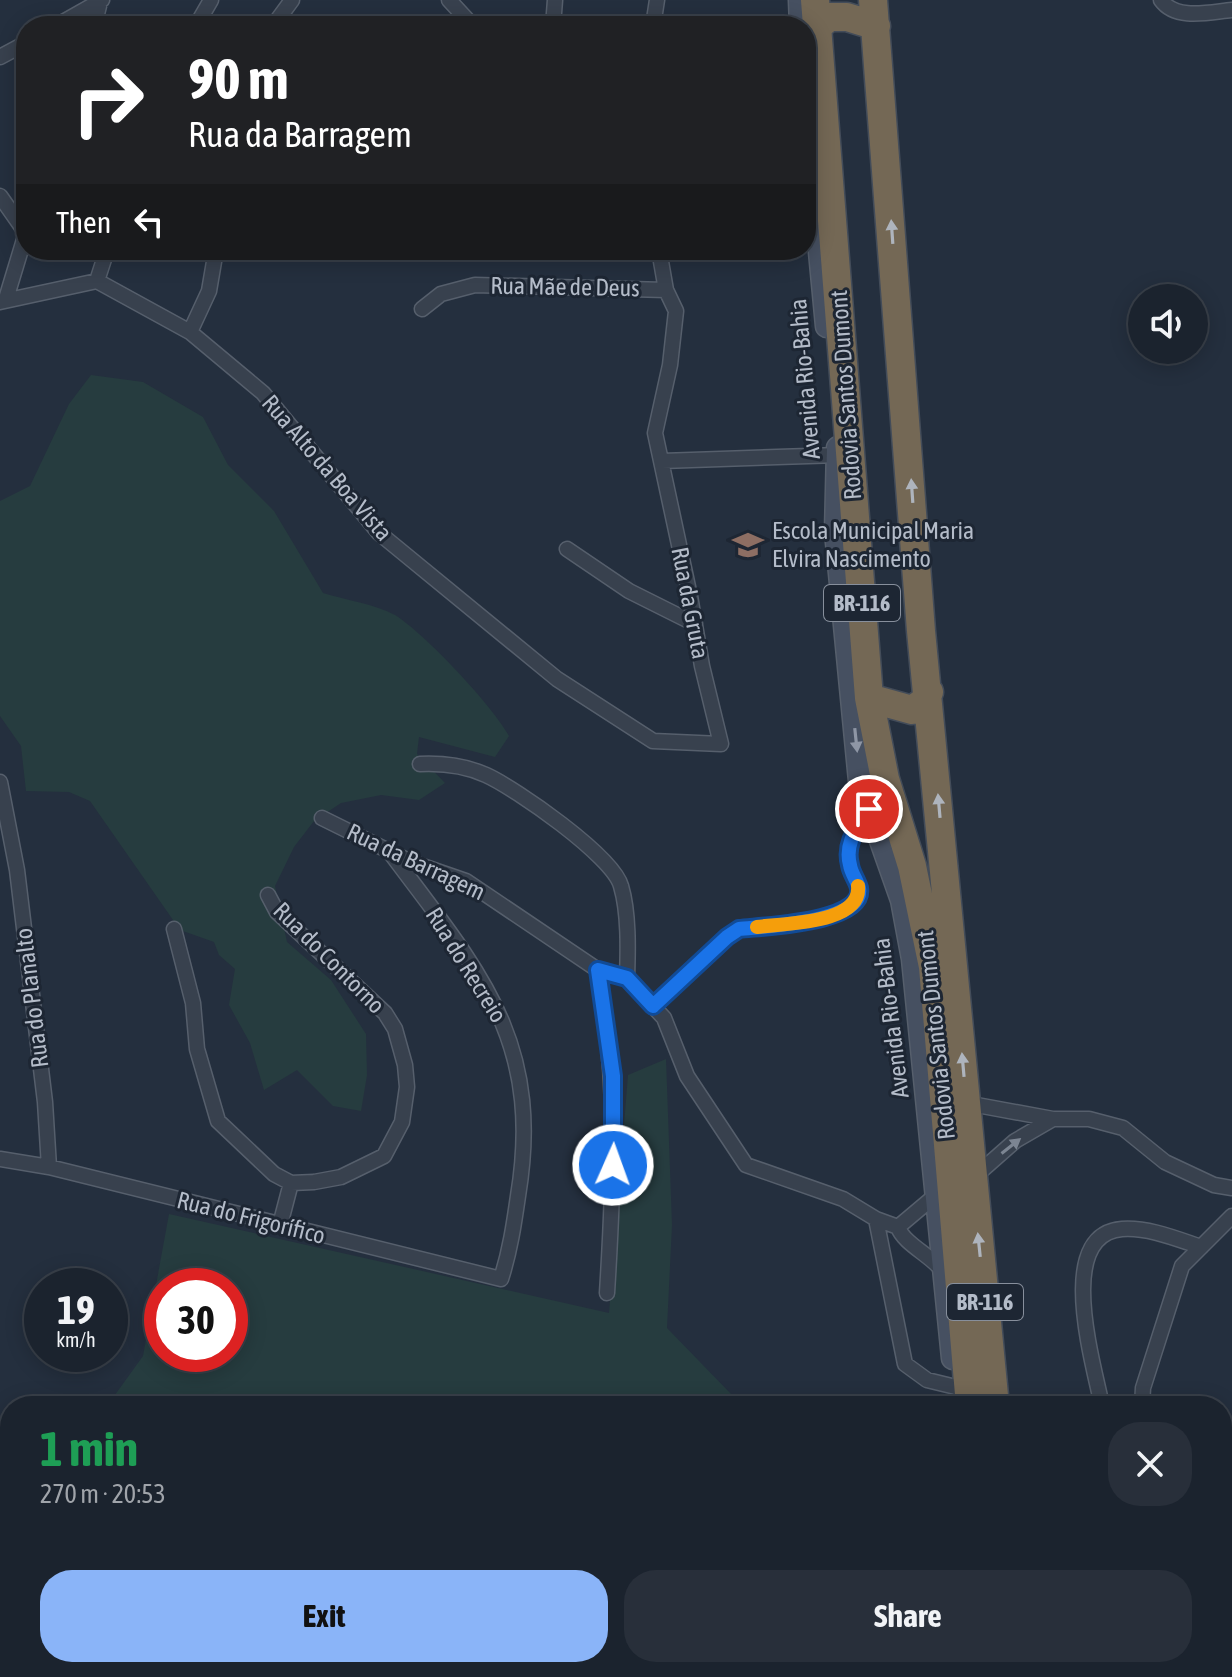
<!DOCTYPE html>
<meta charset="utf-8">
<style>
:root{--surface:#1b232e;--page:#282f3a;--text:#f1f3f6;--muted:#a0a4aa;--line:#39404a;--accent:#8ab4f8}
body{margin:0;font-family:"Asap Condensed",sans-serif;background:var(--page);color:var(--text);height:100vh;display:flex;flex-direction:column;font-size:30px;white-space:nowrap}
*{box-sizing:border-box;margin:0}
p{font-size:26px;color:var(--muted)}
.icon{flex:none;width:44px;height:44px;fill:none;stroke:currentColor;stroke-width:2;stroke-linecap:round;stroke-linejoin:round}
.map{position:relative;flex:1;overflow:hidden}
.sheet{position:absolute;left:0px;top:1396px;width:1232px;height:282px;display:flex;flex-direction:column;background:var(--surface);border-radius:32px 32px 0 0;box-shadow:0 4px 20px #0003,0 0 0 2px var(--line)}
.sheet>*{flex:none}
.hud{position:absolute;left:16px;top:16px;width:800px;height:244px;border-radius:32px;box-shadow:0 4px 20px #0003,0 0 0 2px var(--line);background:#202124;color:#fff;overflow:hidden}
.tools{position:absolute;left:1128px;top:284px;display:grid;gap:16px}
.tools a{display:grid;place-items:center;width:80px;height:80px;border-radius:50%;background:var(--surface);box-shadow:0 4px 20px #0003,0 0 0 2px var(--line);font-size:40px}
.speed{position:absolute;left:24px;top:1268px;display:flex;gap:16px;font-size:40px;font-weight:700;text-align:center}
.speed>*{display:grid;place-content:center;width:104px;height:104px;border-radius:50%;background:var(--surface);box-shadow:0 4px 20px #0003,0 0 0 2px var(--line);line-height:1}
.speed small{font-size:20px;font-weight:400}
.speed .limit{border:12px solid #d22;background:#fff;color:#111}
.pin{position:absolute;display:grid;place-items:center;width:68px;height:68px;color:#fff;margin:-34px;border:4px solid #fff;border-radius:50%;box-shadow:0 2px 8px #0007}
.me{position:absolute;width:88px;margin:-44px;rotate:2deg;stroke-linejoin:round;filter:drop-shadow(0 0 6px #0008)}
.turn{display:flex;align-items:center;gap:28px;height:168px;padding:0 40px;font-size:36px}
.turn .icon{width:104px;height:104px;stroke-width:2.5}
.turn b{display:block;font-size:56px;line-height:68px}
.then{display:flex;align-items:center;height:76px;padding:0 40px;background:#0003;gap:16px;font-size:30px}
.round{display:grid;place-items:center;flex:none;width:84px;height:84px;border-radius:32px;background:var(--page)}
.headline{display:flex;align-items:center;justify-content:space-between;height:136px;padding:0 40px}
h1{font-size:48px;font-weight:700;line-height:60px;color:#1e9e55}
.primary-button{display:flex;gap:16px;margin-top:auto;padding:16px 40px}
.primary-button a{flex:1;height:92px;border-radius:32px;background:var(--accent);color:#111;font-size:32px;font-weight:700;line-height:92px;text-align:center}
.primary-button a+a{background:var(--page);color:var(--text)}
.map>svg:first-child{display:block}
.green{fill:#263c3f;fill-rule:evenodd}
.lines{fill:none;stroke-linecap:round;stroke-linejoin:round}
.street-casing{stroke:#565f6c;stroke-width:17}
.secondary-casing{stroke:#565f6c;stroke-width:25}
.highway-casing{stroke:#434c59;stroke-width:31}
.street{stroke:#38414e;stroke-width:14}
.secondary{stroke:#465061;stroke-width:22}
.highway{stroke:#746855;stroke-width:28}
.oneway{fill:#aeb4bd}
.oneway2{fill:#8e96a5}
.oneway3{fill:#7c8592}
.route-casing{stroke:#114b97;stroke-width:20}
.route{stroke:#1a73e8;stroke-width:14}
.slow{stroke:#f59e0b;stroke-width:14}
.labels{text-anchor:middle;stroke-width:6;stroke-linejoin:round;paint-order:stroke}
.shield{fill:#1d2633;stroke:#878f9c;stroke-width:2}
.shield-label{font-size:22px;font-weight:bold;fill:#b4bcc9}
.street-label{font-size:24px;fill:#b4bcc9;stroke:#1d2633}
.poi-label{font-size:24px;fill:#b4bcc9;stroke:#1d2633;text-anchor:start}
</style>
<div class="map">
<svg width="1232" height="1677" viewBox="0 0 1232 1677">
<rect width="100%" height="100%" fill="#242f3e"/>
<path class="green" d="M 91,375 L 143,382 L 203,417 L 228,465 L 274,511 L 323,593 C 345,600 375,604 395,615 C 424,633 493,706 509,736 L 495,757 L 419,737 L 417,754 L 445,783 L 419,800 L 381,795 L 341,803 L 314,821 L 294,847 L 275,886 L 287,942 L 331,980 L 366,1034 L 367,1075 L 361,1111 L 333,1106 L 297,1070 L 264,1090 L 250,1043 L 229,1005 L 235,969 L 219,955 L 214,942 L 180,930 L 90,801 L 69,792 L 26,791 L 21,746 L 0,716 L 0,501 L 30,486 L 69,404 Z
M 666,1059 L 672,1225 L 667,1328 L 732,1395 L 715,1406 L 107,1406 L 143,1356 L 169,1214 L 609,1313 L 628,1075 ZM 162,1286 L 230,1286 L 230,1354 L 162,1354 Z
M 83,1668 L 219,1668 L 211,1677 L 86,1677 Z"/>
<g class="lines">
<defs>
<path id="street" d="M 449,0 L 473,26
M 1161,0 C 1176,21 1210,12 1232,10
M 56,26 L 102,0
M 94,26 L 100,2
M 196,26 L 211,0
M 273,26 L 292,0
M 553,26 L 555,0
M 653,26 L 657,0
M 0,57 L 26,43
M 0,196 L 26,233
M 97,281 L 107,250
M 6,299 L 26,233
M 0,302 L 97,281 L 190,332 L 263,393 L 379,533 L 557,679 L 653,741 L 721,744 L 702,666 L 690,596 L 655,433 L 670,365 L 676,311 L 666,290 L 659,250
M 422,309 L 441,294 L 475,285 L 666,290
M 190,332 L 209,291 L 216,250
M 662,461 L 839,455
M 567,549 L 629,591 L 695,624
M 420,764 C 442,763 466,766 486,775 C 515,788 613,856 621,886 C 629,913 628,950 627,978
M 0,782 L 17,870 L 45,1102 L 49,1167
M 322,818 L 411,862 L 466,881 L 598,970 L 627,978 L 664,1018 L 687,1076 L 746,1165 L 843,1199 L 876,1219 L 898,1227 C 903,1243 930,1255 942,1270
M 174,929 L 193,1003 L 197,1049 L 218,1121 L 274,1174 L 291,1183 L 314,1182 L 341,1177 L 384,1156 L 402,1122 L 407,1087 L 405,1065 L 395,1029 L 385,1013 L 277,912 L 268,895
M 598,970 C 618,1083 614,1180 607,1293
M 653,1006 L 727,937 L 739,929 C 763,926 865,923 859,888 C 857,880 851,873 849,865 C 844,843 858,827 869,809
M 966,1103 L 1053,1119 L 1089,1119 L 1123,1128 L 1165,1162 L 1214,1185 L 1232,1188
M 0,1159 L 49,1167 L 501,1279 C 510,1251 514,1224 518,1196 C 544,1039 477,969 389,851
M 973,1178 L 1015,1141 L 1053,1119
M 876,1219 L 905,1364 L 927,1380 L 968,1390
M 280,1225 L 291,1183
M 898,1227 L 936,1195
M 1102,1406 C 1094,1365 1054,1234 1122,1229 C 1148,1227 1177,1239 1201,1247
M 1142,1406 L 1143,1388 L 1182,1266 L 1232,1216
M 1232,1430 L 1232,1450
M 0,1453 L 10,1492
M 0,1620 L 10,1613
M 1222,1644 L 1232,1655
M 1187,1668 L 1192,1677"/>
<path id="secondary" d="M 800,0 L 801,26
M 806,104 L 827,326
M 838,448 L 836,532 L 860,781 L 902,900 L 913,959 L 953,1358"/>
<path id="highway" d="M 815,0 L 869,698 L 885,779 L 912,866 L 933,967 L 970,1406
M 873,0 L 921,631 L 995,1406
M 816,28 L 829,17 L 847,17 L 876,26
M 869,698 L 912,710 L 925,701 L 929,692
M 1007,1668 L 1010,1677
M 1040,1668 L 1042,1677
M 1064,1677 L 1070,1668"/>
</defs>
<use href="#street" class="street-casing"/>
<use href="#secondary" class="secondary-casing"/>
<use href="#highway" class="highway-casing"/>
<use href="#street" class="street"/>
<use href="#secondary" class="secondary"/>
<use href="#highway" class="highway"/>
</g>
<defs><path id="oneway-solid" d="M-6-.8H1V-3.2L6.5 0L1 3.2V.8H-6Z" transform="scale(2)"/></defs>
<g class="oneway">
<use href="#oneway-solid" transform="translate(892 232) rotate(-94)"/>
<use href="#oneway-solid" transform="translate(912 491) rotate(-94)"/>
<use href="#oneway-solid" transform="translate(939 806) rotate(-95)"/>
<use href="#oneway-solid" transform="translate(963 1065) rotate(-95)"/>
<use href="#oneway-solid" transform="translate(979 1245) rotate(-96)"/>
</g>
<use class="oneway2" href="#oneway-solid" transform="translate(856 740) rotate(84)"/>
<use class="oneway3" href="#oneway-solid" transform="translate(1011 1146) rotate(-38)"/>
<g class="lines">
<defs>
<path id="route" d="M 613,1165 L 613,1076 L 598,970 L 627,978 L 653,1006 L 727,937 L 739,929 C 763,926 865,923 859,888 C 857,880 851,873 850,865 C 844,843 858,827 869,809"/>
</defs>
<use href="#route" class="route-casing"/>
<use href="#route" class="route"/>
<path class="slow" d="M 757,927 C 784,923 862,924 858,886"/>
</g>
<defs>
<symbol id="school-bare" viewBox="-9 -9 18 18"><path d="M0-5L7-2L0 1L-7-2ZM-4 1L0 2.5L4 1V4Q0 6-4 4Z" fill="#8d6e63" stroke="#1d2633" stroke-width="2.5" paint-order="stroke"/></symbol>
</defs>
<g fill-rule="evenodd">
<use href="#school-bare" x="726" y="523" width="44" height="44"/>
</g>
<g class="labels">
<g class="shield">
<rect x="824" y="585" width="76" height="36" rx="6"/>
<rect x="947" y="1284" width="76" height="36" rx="6"/>
</g>
<g class="shield-label">
<text x="862" y="611">BR-116</text>
<text x="985" y="1310">BR-116</text>
</g>
<g class="street-label">
<text transform="translate(565 287) rotate(1)" y="8">Rua Mãe de Deus</text>
<text transform="translate(805 379) rotate(-95)" y="8">Avenida Rio-Bahia</text>
<text transform="translate(846 395) rotate(-94)" y="8">Rodovia Santos Dumont</text>
<text transform="translate(327 468) rotate(49)" y="8">Rua Alto da Boa Vista</text>
<text transform="translate(690 603) rotate(79)" y="8">Rua da Gruta</text>
<text transform="translate(416 862) rotate(25)" y="8">Rua da Barragem</text>
<text transform="translate(329 958) rotate(45)" y="8">Rua do Contorno</text>
<text transform="translate(466 965) rotate(58)" y="8">Rua do Recreio</text>
<text transform="translate(32 998) rotate(-97)" y="8">Rua do Planalto</text>
<text transform="translate(891 1018) rotate(-97)" y="8">Avenida Rio-Bahia</text>
<text transform="translate(936 1035) rotate(-96)" y="8">Rodovia Santos Dumont</text>
<text transform="translate(251 1218) rotate(14)" y="8">Rua do Frigorífico</text>
</g>
<g class="poi-label">
<text x="772" y="539">Escola Municipal Maria<tspan x="772" dy="28">Elvira Nascimento</tspan></text>
</g>
</g>
</svg>
<div class="tools">
<a><svg class="icon" aria-label="sound" viewBox="0 0 24 24"><path d="M4 9h4l5-4v14l-5-4H4zM17 9q2 3 0 6"/></svg></a>
</div>
<div class="speed"><div>19<small>km/h</small></div><div class="limit">30</div></div>
<div class="pin" style="left:869px;top:809px;background:#d93025"><svg class="icon" aria-label="arrive" viewBox="0 0 24 24"><path d="M6 21V4h12l-3 4 3 4H6"/></svg></div>
<svg class="me" style="left:613px;top:1165px" viewBox="-20 -20 40 40"><circle r="17" fill="#1a73e8" stroke="#fff" stroke-width="3"/><path d="M0-11L8 9 0 5-8 9z" fill="#fff"/></svg>
<div class="hud">
<div class="turn"><svg class="icon" aria-label="right" viewBox="0 0 24 24"><path d="M7 20v-9h11M14 6l5 5-5 5"/></svg><div><b>90 m</b>Rua da Barragem</div></div>
<div class="then">Then<svg class="icon" aria-label="left" viewBox="0 0 24 24"><path d="M17 20v-9H6M10 6l-5 5 5 5"/></svg></div>
</div>
<section class="sheet">
<div class="headline"><div><h1>1 min</h1><p>270 m · 20:53</p></div><a class="round"><svg class="icon" aria-label="close" viewBox="0 0 24 24"><path d="M6 6l12 12M18 6L6 18"/></svg></a></div>
<div class="primary-button"><a>Exit</a><a>Share</a></div>
</section>
</div>
